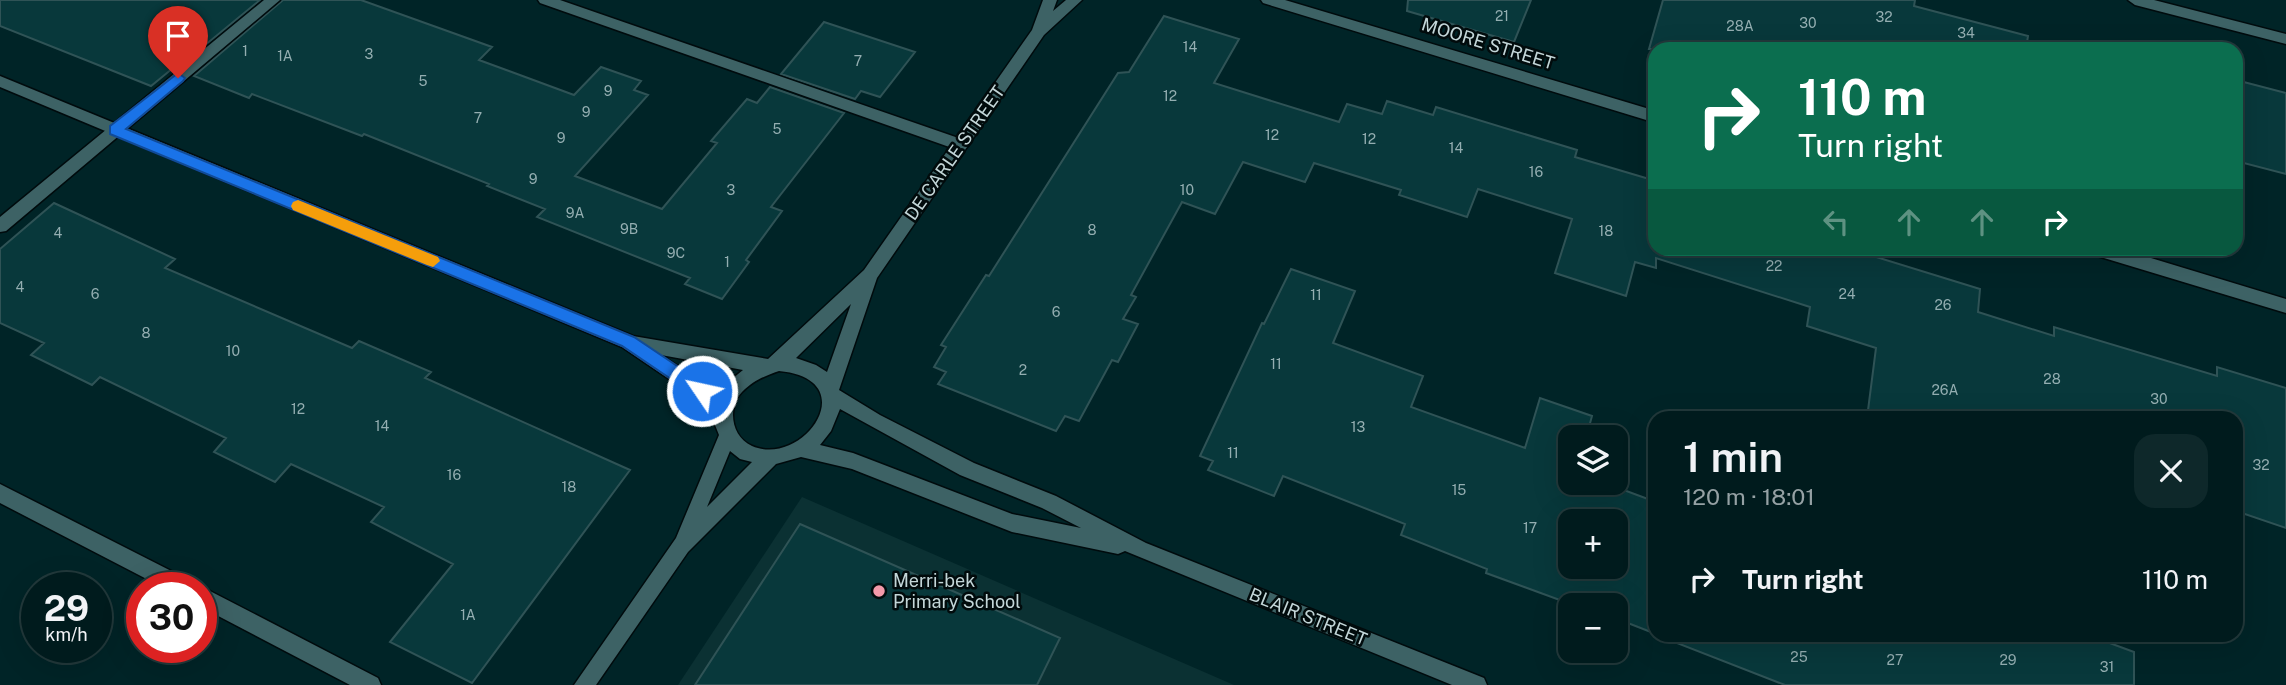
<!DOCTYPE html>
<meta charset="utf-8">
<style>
:root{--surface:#001b1d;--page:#0e282a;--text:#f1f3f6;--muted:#95a1a4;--line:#22393b}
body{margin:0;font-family:"Public Sans",sans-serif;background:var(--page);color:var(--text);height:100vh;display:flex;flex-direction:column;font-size:26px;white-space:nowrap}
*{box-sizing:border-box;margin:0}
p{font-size:23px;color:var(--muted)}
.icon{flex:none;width:38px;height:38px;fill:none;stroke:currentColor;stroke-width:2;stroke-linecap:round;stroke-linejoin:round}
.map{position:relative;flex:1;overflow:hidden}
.panel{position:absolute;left:1648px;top:411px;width:595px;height:231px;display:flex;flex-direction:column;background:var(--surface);border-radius:21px;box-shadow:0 7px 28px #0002,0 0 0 2px var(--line)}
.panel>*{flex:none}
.hud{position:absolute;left:1648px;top:42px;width:595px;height:214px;border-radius:21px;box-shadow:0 7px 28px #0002,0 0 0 2px var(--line);background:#0b6e4f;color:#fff;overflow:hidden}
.buttons{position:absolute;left:1558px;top:425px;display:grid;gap:14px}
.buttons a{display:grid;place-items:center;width:70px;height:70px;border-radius:14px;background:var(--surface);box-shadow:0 7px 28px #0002,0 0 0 2px var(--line);font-size:35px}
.speed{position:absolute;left:21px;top:572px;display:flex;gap:14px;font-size:35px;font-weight:700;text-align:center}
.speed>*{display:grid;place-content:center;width:91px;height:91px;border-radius:50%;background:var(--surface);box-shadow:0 7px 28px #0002,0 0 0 2px var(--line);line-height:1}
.speed small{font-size:18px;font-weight:400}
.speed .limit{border:10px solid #d22;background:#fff;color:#111}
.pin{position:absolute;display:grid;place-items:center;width:60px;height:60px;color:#fff;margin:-72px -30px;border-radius:50% 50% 50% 0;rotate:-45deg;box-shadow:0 0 7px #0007}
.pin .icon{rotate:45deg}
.me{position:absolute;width:77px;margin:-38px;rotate:304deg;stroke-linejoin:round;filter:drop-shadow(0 0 5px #0008)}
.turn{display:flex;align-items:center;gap:24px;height:147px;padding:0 35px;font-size:32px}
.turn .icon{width:91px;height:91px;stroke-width:2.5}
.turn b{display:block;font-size:49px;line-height:60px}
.lanes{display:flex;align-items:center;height:66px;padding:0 35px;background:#0003;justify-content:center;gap:35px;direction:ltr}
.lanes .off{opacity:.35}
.round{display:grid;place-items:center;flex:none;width:74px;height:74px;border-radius:21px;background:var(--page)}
.summary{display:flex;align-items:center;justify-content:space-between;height:119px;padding:0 35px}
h1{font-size:42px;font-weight:600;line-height:52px}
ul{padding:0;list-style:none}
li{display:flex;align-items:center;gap:21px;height:98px;padding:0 35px}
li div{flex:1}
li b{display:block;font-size:26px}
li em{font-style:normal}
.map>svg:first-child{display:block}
.built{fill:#0b3133}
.building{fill:#08383b;stroke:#2f5356;stroke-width:2;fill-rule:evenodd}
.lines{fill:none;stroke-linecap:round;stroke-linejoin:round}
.service-casing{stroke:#000b0d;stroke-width:3}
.minor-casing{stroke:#000b0d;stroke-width:3}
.service{fill:#3d6265;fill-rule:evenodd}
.minor{fill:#3d6265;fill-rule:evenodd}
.route{fill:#1a73e8;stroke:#114b97;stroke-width:2}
.slow{fill:#f59e0b}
.poi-dot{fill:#f39aaa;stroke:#010b0c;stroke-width:2.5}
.labels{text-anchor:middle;stroke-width:5;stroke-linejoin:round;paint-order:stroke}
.number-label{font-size:14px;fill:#94aeb1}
.street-label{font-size:18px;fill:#c3d6d8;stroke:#010b0c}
.poi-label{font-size:18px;fill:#c3d6d8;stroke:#010b0c;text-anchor:start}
</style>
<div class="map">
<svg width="2286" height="685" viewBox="0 0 2286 685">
<rect width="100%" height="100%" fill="#002427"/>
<path class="built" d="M 802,497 L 1234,685 L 678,685 Z"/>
<path class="building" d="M 0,0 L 260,0 L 176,69 L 173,68 L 151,86 L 0,26 Z
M 283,0 L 361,0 L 492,47 L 479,60 L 574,95 L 601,67 L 641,81 L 634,90 L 648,95 L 575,176 L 662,209 L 717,143 L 711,141 L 747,99 L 757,103 L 770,87 L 844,113 L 771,207 L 782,211 L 746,260 L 749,262 L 722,299 L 685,284 L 690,278 L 537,217 L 545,209 L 487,186 L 489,184 L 364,134 L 362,136 L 252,94 L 249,98 L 194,76 Z
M 1408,0 L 1531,0 L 1514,42 L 1407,11 Z
M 1663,0 L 1915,0 L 1914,6 L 2028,36 L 2026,49 L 1649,49 Z
M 1164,16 L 1239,39 L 1214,83 L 1339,122 L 1347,104 L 1382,114 L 1387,101 L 1433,115 L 1436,107 L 1577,150 L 1575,157 L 1656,181 L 1656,248 L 1847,248 L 1980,289 L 1978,312 L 2054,336 L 2054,327 L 2217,376 L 2217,367 L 2286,388 L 2286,528 L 2236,511 L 2236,418 L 1867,418 L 1876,348 L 1807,326 L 1810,307 L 1656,258 L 1656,268 L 1635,262 L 1626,296 L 1555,273 L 1572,219 L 1478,189 L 1467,217 L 1399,195 L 1401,190 L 1314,163 L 1305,182 L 1243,162 L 1215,214 L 1182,202 L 1131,295 L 1136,297 L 1123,319 L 1138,324 L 1118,362 L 1112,360 L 1079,421 L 1065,416 L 1056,431 L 938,384 L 946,372 L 934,367 L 946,347 L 941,345 L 986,275 L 989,276 L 1118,73 L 1129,72 Z
M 824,22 L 915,52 L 880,97 L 861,91 L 855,99 L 781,74 Z
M 2236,80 L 2286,93 L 2286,174 L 2236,161 Z
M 54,203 L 175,259 L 165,268 L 352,348 L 359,341 L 431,372 L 425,378 L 630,470 L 472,683 L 390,642 L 453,564 L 371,522 L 384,507 L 291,464 L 275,482 L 214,452 L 226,438 L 100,377 L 92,385 L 31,355 L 44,343 L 0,323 L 0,249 Z
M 1291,269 L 1355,291 L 1333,343 L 1423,376 L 1411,407 L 1525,448 L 1540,398 L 1592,416 L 1586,438 L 1570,438 L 1570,483 L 1605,483 L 1656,502 L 1656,634 L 1615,618 L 1615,606 L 1576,606 L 1486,573 L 1487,569 L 1401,535 L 1405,524 L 1283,476 L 1274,496 L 1208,470 L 1213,461 L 1200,456 L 1262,323 L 1264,324 ZM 1570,522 L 1615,522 L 1615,567 L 1570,567 Z
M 800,524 L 1060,638 L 1037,685 L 695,685 Z
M 1665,635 L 2088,635 L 2134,652 L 2134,685 L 1785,685 L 1664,638 Z"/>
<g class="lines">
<defs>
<path id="service" d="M 264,0 L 280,0 L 6,231 L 0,232 L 0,217 Z
M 538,0 L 560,0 L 967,141 L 969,145 L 961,151 L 955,149 L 540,3 Z
M 0,484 L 191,581 L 194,588 L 164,588 L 0,503 Z
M 200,588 L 201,588 L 208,590 L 378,678 L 381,685 L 350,685 L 201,607 Z"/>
<path id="minor" d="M 1043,0 L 1057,0 L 1053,11 L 1066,0 L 1082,0 L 1044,35 L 877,278 L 839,390 L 880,415 L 974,463 L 1056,496 L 1146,543 L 1484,678 L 1487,685 L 1452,685 L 1125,551 L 1118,554 L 1012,532 L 852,469 L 801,457 L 776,464 L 688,552 L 596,685 L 574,685 L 676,538 L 719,435 L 715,425 L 716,411 L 622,347 L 0,87 L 0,76 L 633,336 L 768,359 L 864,270 L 1032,30 ZM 851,304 L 827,372 L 816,365 L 796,358 ZM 661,355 L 743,370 L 727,383 L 721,395 ZM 779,371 C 865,379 804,468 752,446 C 731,437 727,407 742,392 C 754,380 765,376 779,371 ZM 840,409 L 960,475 L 1042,508 L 1081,528 L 1012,514 L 853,453 L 820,445 L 831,431 ZM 730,451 L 740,459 L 752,462 L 707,507 Z
M 1261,0 L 1285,0 L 1656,111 L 1656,123 L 1263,3 Z
M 2128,0 L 2154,0 L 2286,34 L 2286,44 L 2135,5 Z
M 2086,248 L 2118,248 L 2286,299 L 2286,313 L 2094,255 Z"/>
</defs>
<use href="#service" class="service-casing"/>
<use href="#minor" class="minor-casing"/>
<use href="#service" class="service"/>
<use href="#minor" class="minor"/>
</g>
<path class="route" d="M 178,73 L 185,78 L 183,81 L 126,129 L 634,337 L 707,386 L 710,391 L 707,396 L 696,396 L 622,346 L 110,134 L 110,126 Z"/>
<path class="slow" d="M 298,200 L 438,257 L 440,261 L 433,267 L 427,265 L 293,210 L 291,206 L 293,202 Z"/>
<circle class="poi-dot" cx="879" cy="591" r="7"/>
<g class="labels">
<g class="number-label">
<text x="1502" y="21">21</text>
<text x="1884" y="22">32</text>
<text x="1808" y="28">30</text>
<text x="1740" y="31">28A</text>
<text x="1966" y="38">34</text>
<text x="1190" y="52">14</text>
<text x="245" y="56">1</text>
<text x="369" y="59">3</text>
<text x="285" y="61">1A</text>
<text x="858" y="66">7</text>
<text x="423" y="86">5</text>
<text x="608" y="96">9</text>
<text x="1170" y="101">12</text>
<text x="586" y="117">9</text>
<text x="478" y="123">7</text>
<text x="777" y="134">5</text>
<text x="1272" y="140">12</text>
<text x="561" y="143">9</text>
<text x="1369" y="144">12</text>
<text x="1456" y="153">14</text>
<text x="1536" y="177">16</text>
<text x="533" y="184">9</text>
<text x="731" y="195">3</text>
<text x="1187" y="195">10</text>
<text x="575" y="218">9A</text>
<text x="629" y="234">9B</text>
<text x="1092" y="235">8</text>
<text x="1606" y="236">18</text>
<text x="58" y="238">4</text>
<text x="676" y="258">9C</text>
<text x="727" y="267">1</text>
<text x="1774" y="271">22</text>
<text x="20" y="292">4</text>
<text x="95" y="299">6</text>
<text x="1847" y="299">24</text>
<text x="1316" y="300">11</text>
<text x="1943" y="310">26</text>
<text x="1056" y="317">6</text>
<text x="146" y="338">8</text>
<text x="233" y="356">10</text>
<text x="1276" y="369">11</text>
<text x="1023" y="375">2</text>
<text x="2052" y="384">28</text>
<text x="1945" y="395">26A</text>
<text x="2159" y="404">30</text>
<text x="298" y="414">12</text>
<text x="382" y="431">14</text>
<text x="1358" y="432">13</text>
<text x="1233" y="458">11</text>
<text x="2261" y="470">32</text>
<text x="454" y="480">16</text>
<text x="569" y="492">18</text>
<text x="1459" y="495">15</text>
<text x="1530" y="533">17</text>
<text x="468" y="620">1A</text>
<text x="1799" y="662">25</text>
<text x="1895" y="665">27</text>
<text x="2008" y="665">29</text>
<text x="2107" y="672">31</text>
</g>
<g class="street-label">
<text transform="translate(1488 44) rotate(17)" y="6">MOORE STREET</text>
<text transform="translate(955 153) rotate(-55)" y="6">DE CARLE STREET</text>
<text transform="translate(1308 617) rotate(22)" y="6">BLAIR STREET</text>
</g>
<g class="poi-label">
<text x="893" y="587">Merri-bek<tspan x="893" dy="21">Primary School</tspan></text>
</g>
</g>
</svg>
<div class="buttons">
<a><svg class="icon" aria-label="layers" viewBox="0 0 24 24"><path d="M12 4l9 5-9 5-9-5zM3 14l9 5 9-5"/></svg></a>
<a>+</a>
<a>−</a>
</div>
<div class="speed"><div>29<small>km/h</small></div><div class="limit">30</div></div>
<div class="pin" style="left:178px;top:78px;background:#d93025"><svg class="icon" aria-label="arrive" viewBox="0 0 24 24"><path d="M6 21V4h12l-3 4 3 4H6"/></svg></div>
<svg class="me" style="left:702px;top:391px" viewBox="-20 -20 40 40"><circle r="17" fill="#1a73e8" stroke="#fff" stroke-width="3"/><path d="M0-11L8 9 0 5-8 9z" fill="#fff"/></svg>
<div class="hud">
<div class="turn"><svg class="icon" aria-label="right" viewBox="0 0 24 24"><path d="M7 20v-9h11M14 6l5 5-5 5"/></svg><div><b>110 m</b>Turn right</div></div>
<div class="lanes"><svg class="icon off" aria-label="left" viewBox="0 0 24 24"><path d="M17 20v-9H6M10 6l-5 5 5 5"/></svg><svg class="icon off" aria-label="ahead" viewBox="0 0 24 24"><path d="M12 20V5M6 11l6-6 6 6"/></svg><svg class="icon off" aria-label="ahead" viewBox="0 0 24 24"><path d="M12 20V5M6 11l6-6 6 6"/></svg><svg class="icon" aria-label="right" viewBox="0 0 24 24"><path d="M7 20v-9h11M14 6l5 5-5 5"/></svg></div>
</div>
<section class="panel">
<div class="summary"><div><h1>1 min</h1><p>120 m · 18:01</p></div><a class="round"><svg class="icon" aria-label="close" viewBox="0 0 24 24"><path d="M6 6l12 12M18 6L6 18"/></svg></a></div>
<ul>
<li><svg class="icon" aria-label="right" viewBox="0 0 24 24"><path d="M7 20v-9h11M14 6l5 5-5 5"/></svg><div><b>Turn right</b></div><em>110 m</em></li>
</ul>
</section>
</div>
